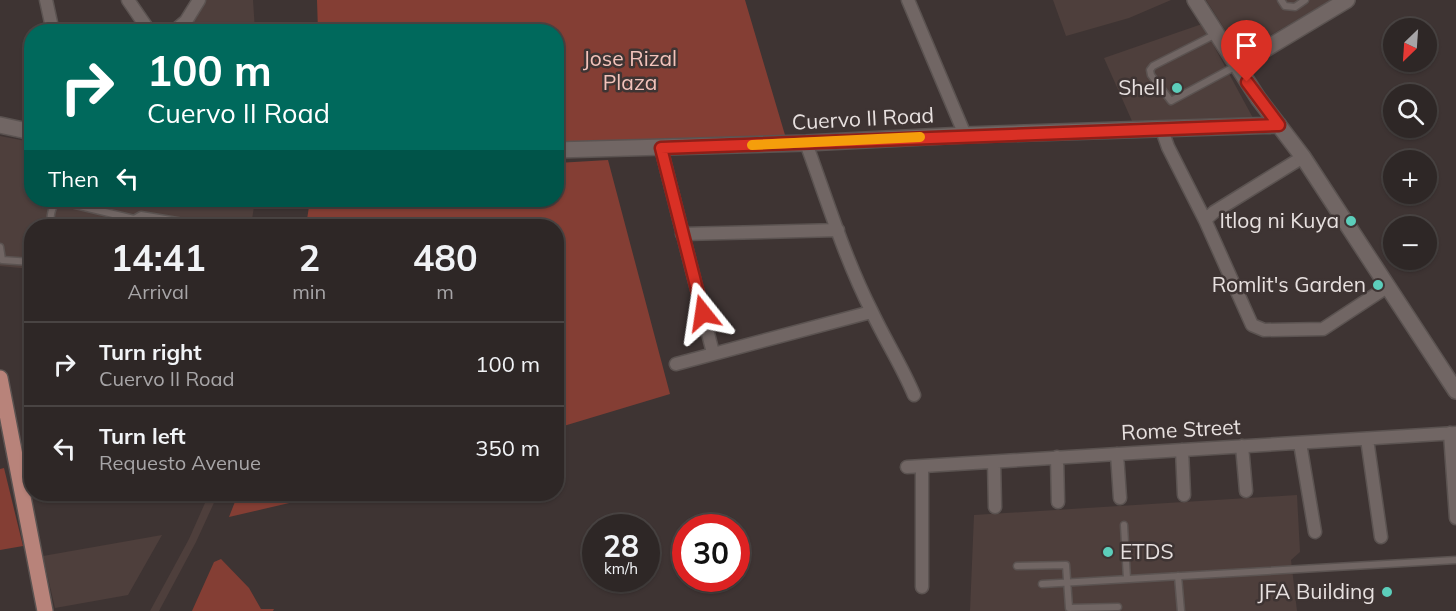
<!DOCTYPE html>
<meta charset="utf-8">
<style>
:root{--surface:#2e2726;--page:#3a3332;--text:#f1f3f6;--muted:#a7a5a7;--line:#494443}
body{margin:0;font-family:Mulish,sans-serif;background:var(--page);color:var(--text);height:100vh;display:flex;flex-direction:column;font-size:22px;white-space:nowrap}
*{box-sizing:border-box;margin:0}
p{font-size:20px;color:var(--muted)}
.icon{flex:none;width:33px;height:33px;fill:none;stroke:currentColor;stroke-width:2;stroke-linecap:round;stroke-linejoin:round}
.map{position:relative;flex:1;overflow:hidden}
.drawer{position:absolute;left:24px;top:219px;width:540px;height:282px;display:flex;flex-direction:column;background:var(--surface);border-radius:24px;box-shadow:0 2px 4px #0004,0 0 0 2px var(--line)}
.drawer>*{flex:none}
.top-card{position:absolute;left:24px;top:24px;width:540px;height:183px;border-radius:24px;box-shadow:0 2px 4px #0004,0 0 0 2px var(--line);background:#00695c;color:#fff;overflow:hidden}
.needle{width:39px;rotate:205deg}
.controls{position:absolute;left:1383px;top:18px;display:grid;gap:12px}
.controls a{display:grid;place-items:center;width:54px;height:54px;border-radius:50%;background:var(--surface);box-shadow:0 2px 4px #0004,0 0 0 2px var(--line);font-size:30px}
.speed{position:absolute;left:582px;top:514px;display:flex;gap:12px;font-size:30px;font-weight:700;text-align:center}
.speed>*{display:grid;place-content:center;width:78px;height:78px;border-radius:50%;background:var(--surface);box-shadow:0 2px 4px #0004,0 0 0 2px var(--line);line-height:1}
.speed small{font-size:15px;font-weight:400}
.speed .limit{border:9px solid #d22;background:#fff;color:#111}
.pin{position:absolute;display:grid;place-items:center;width:51px;height:51px;color:#fff;margin:-62px -26px;border-radius:50% 50% 50% 0;rotate:-45deg;box-shadow:0 0 6px #0007}
.pin .icon{rotate:45deg}
.me{position:absolute;width:66px;margin:-33px;rotate:345deg;stroke-linejoin:round;filter:drop-shadow(0 0 4px #0008)}
.turn{display:flex;align-items:center;gap:21px;height:126px;padding:0 24px;font-size:27px}
.turn .icon{width:78px;height:78px;stroke-width:2.5}
.turn b{display:block;font-size:42px;line-height:51px}
.then{display:flex;align-items:center;height:57px;padding:0 24px;background:#0003;gap:12px;font-size:22px}
.eta{display:flex;justify-content:space-evenly;align-items:center;height:102px;text-align:center}
.eta b{font-size:36px;font-weight:700;line-height:42px}
ul{padding:0;list-style:none}
li{display:flex;align-items:center;gap:18px;height:84px;padding:0 24px;border-top:2px solid var(--line)}
li div{flex:1}
li b{display:block;font-size:22px}
li em{font-style:normal}
.map>svg:first-child{display:block}
.built{fill:#4e3f3c}
.green{fill:#843e34}
.lines{fill:none;stroke-linecap:round;stroke-linejoin:round}
.lane-casing{stroke:#5b5351;stroke-width:9}
.street-casing{stroke:#5b5351;stroke-width:15}
.secondary-casing{stroke:#5b5351;stroke-width:18}
.primary-casing{stroke:#5b5351;stroke-width:18}
.lane{stroke:#716664;stroke-width:6}
.street{stroke:#716664;stroke-width:12}
.secondary{stroke:#716664;stroke-width:15}
.primary{stroke:#b8837a;stroke-width:15}
.route-casing{stroke:#8d1f18;stroke-width:15}
.route{stroke:#d93025;stroke-width:10}
.slow{stroke:#f59e0b;stroke-width:10}
.poi-dot{fill:#5ccebb;stroke:#3e3433;stroke-width:2}
.labels{text-anchor:middle;stroke-width:5;stroke-linejoin:round;paint-order:stroke}
.park-label{font-size:21px;fill:#f2c2ba;stroke:#3e3433}
.poi-label{font-size:21px;fill:#e7e0df;stroke:#3e3433;text-anchor:end}
.street-label{font-size:21px;fill:#e7e0df;stroke:#3e3433}
</style>
<div class="map">
<svg width="1456" height="611" viewBox="0 0 1456 611">
<rect width="100%" height="100%" fill="#3e3433"/>
<path class="built" d="M 206,0 L 253,0 L 255,31 L 185,32 L 196,18 Z
M 1053,0 L 1171,0 L 1129,18 L 1066,36 Z
M 1206,0 L 1331,0 L 1240,53 Z
M 1202,24 L 1253,118 L 1132,121 L 1104,58 Z
M 0,136 L 31,142 L 32,200 L 255,200 L 251,226 L 32,226 L 31,269 L 0,266 Z
M 209,494 L 218,494 L 196,542 L 159,611 L 150,611 L 189,539 Z
M 1297,495 L 1300,552 L 1291,560 L 1297,611 L 970,611 L 974,515 Z
M 162,535 L 128,595 L 55,608 L 43,556 Z"/>
<path class="green" d="M 317,0 L 745,0 L 785,135 L 557,145 L 556,32 L 318,31 Z
M 608,160 L 670,394 L 557,428 L 556,226 L 306,226 L 310,200 L 556,200 L 557,163 Z
M 4,468 L 23,546 L 0,550 L 0,469 Z
M 238,494 L 328,494 L 229,517 Z
M 221,559 L 249,588 L 261,609 L 274,609 L 273,611 L 192,611 L 214,562 Z"/>
<g class="lines">
<defs>
<path id="lane" d="M 1281,0 L 1285,6 L 1295,7 L 1305,0
M 1216,34 L 1153,66 L 1150,70 L 1151,75 L 1171,101 L 1236,66
M 52,226 C 49,219 51,205 59,201 L 134,219 L 141,215 L 207,226
M 0,247 L 2,260 L 32,262
M 1124,525 L 1127,579
M 1017,566 L 1066,565 L 1069,608 L 1118,607
M 1178,576 L 1181,611
M 1042,584 L 1456,560"/>
<path id="street" d="M 46,0 L 53,32
M 128,0 L 150,32
M 908,0 L 965,135
M 173,32 L 186,21 L 199,0
M 1162,130 L 1168,147 L 1205,220
M 806,143 C 827,200 845,259 872,312 C 885,340 902,366 914,395
M 661,148 L 713,353
M 1303,157 L 1214,212 L 1205,220 L 1252,325 L 1264,330 L 1323,329 L 1387,287
M 682,234 L 838,230
M 676,364 L 871,312
M 1450,433 L 1456,518
M 1367,439 L 1381,537
M 1300,443 L 1315,532
M 1242,446 L 1246,491
M 1182,450 L 1184,495
M 1117,454 L 1120,498
M 1057,457 L 1058,502
M 994,462 L 995,507
M 907,467 L 1456,433
M 922,587 L 922,467"/>
<path id="secondary" d="M 1195,0 L 1258,98 L 1303,157 L 1456,391
M 1237,66 L 1347,0
M 0,125 L 32,132
M 556,150 L 806,143 L 965,135 L 1279,125"/>
<path id="primary" d="M 0,378 L 45,611"/>
</defs>
<use href="#lane" class="lane-casing"/>
<use href="#street" class="street-casing"/>
<use href="#secondary" class="secondary-casing"/>
<use href="#primary" class="primary-casing"/>
<use href="#lane" class="lane"/>
<use href="#street" class="street"/>
<use href="#secondary" class="secondary"/>
<use href="#primary" class="primary"/>
</g>
<g class="lines">
<defs>
<path id="route" d="M 703,313 L 661,148 L 1279,125 L 1247,82"/>
</defs>
<use href="#route" class="route-casing"/>
<use href="#route" class="route"/>
<path class="slow" d="M 752,145 L 920,137"/>
</g>
<g class="poi-dot">
<circle cx="1177" cy="88" r="6"/>
<circle cx="1351" cy="221" r="6"/>
<circle cx="1378" cy="285" r="6"/>
<circle cx="1108" cy="552" r="6"/>
<circle cx="1387" cy="592" r="6"/>
</g>
<g class="labels">
<g class="park-label">
<text x="630" y="66">Jose Rizal<tspan x="630" dy="24">Plaza</tspan></text>
</g>
<g class="poi-label">
<text x="1165" y="95">Shell</text>
<text x="1339" y="228">Itlog ni Kuya</text>
<text x="1366" y="292">Romlit's Garden</text>
<text x="1120" y="559" text-anchor="start">ETDS</text>
<text x="1375" y="599">JFA Building</text>
</g>
<g class="street-label">
<text transform="translate(863 119) rotate(-3)" y="7">Cuervo II Road</text>
<text transform="translate(1181 430) rotate(-3)" y="7">Rome Street</text>
</g>
</g>
</svg>
<div class="controls">
<a><svg class="needle" viewBox="-14 -14 28 28"><path d="M0-13l5 13h-10z" fill="#e53935"/><path d="M0 13l5-13h-10z" fill="#a7a5a7"/></svg></a>
<a><svg class="icon" aria-label="search" viewBox="0 0 24 24"><circle cx="10" cy="10" r="6"/><path d="M15 15l6 6"/></svg></a>
<a>+</a>
<a>−</a>
</div>
<div class="speed"><div>28<small>km/h</small></div><div class="limit">30</div></div>
<div class="pin" style="left:1247px;top:82px;background:#d93025"><svg class="icon" aria-label="arrive" viewBox="0 0 24 24"><path d="M6 21V4h12l-3 4 3 4H6"/></svg></div>
<svg class="me" style="left:703px;top:313px" viewBox="-20 -20 40 40"><path d="M0-17L14 15 0 8-14 15z" fill="#d93025" stroke="#fff" stroke-width="4"/></svg>
<div class="top-card">
<div class="turn"><svg class="icon" aria-label="right" viewBox="0 0 24 24"><path d="M7 20v-9h11M14 6l5 5-5 5"/></svg><div><b>100 m</b>Cuervo II Road</div></div>
<div class="then">Then<svg class="icon" aria-label="left" viewBox="0 0 24 24"><path d="M17 20v-9H6M10 6l-5 5 5 5"/></svg></div>
</div>
<section class="drawer">
<div class="eta">
<div><b>14:41</b><p>Arrival</p></div>
<div><b>2</b><p>min</p></div>
<div><b>480</b><p>m</p></div>
</div>
<ul>
<li><svg class="icon" aria-label="right" viewBox="0 0 24 24"><path d="M7 20v-9h11M14 6l5 5-5 5"/></svg><div><b>Turn right</b><p>Cuervo II Road</p></div><em>100 m</em></li>
<li><svg class="icon" aria-label="left" viewBox="0 0 24 24"><path d="M17 20v-9H6M10 6l-5 5 5 5"/></svg><div><b>Turn left</b><p>Requesto Avenue</p></div><em>350 m</em></li>
</ul>
</section>
</div>
